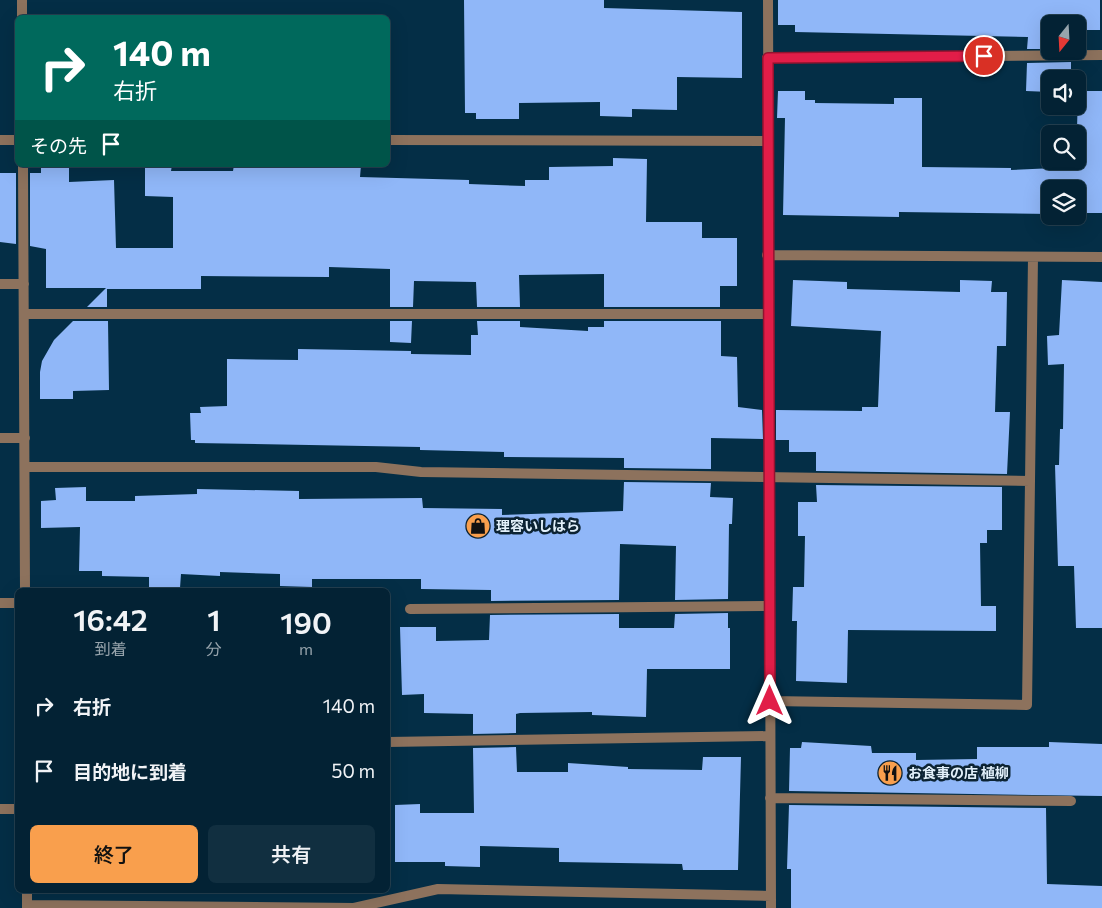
<!DOCTYPE html>
<html lang="ja">
<meta charset="utf-8">
<style>
:root{--surface:#032234;--page:#112f40;--text:#f1f3f6;--muted:#97a4ac;--line:#243f4f;--accent:#f99f4d}
body{margin:0;font-family:Commissioner,"Noto Sans JP",sans-serif;background:var(--page);color:var(--text);height:100vh;display:flex;flex-direction:column;font-size:19px;white-space:nowrap}
*{box-sizing:border-box;margin:0}
p{font-size:16px;color:var(--muted)}
.icon{flex:none;width:28px;height:28px;fill:none;stroke:currentColor;stroke-width:2;stroke-linecap:round;stroke-linejoin:round}
.map{position:relative;flex:1;overflow:hidden}
.drawer{position:absolute;left:15px;top:588px;width:375px;height:305px;display:flex;flex-direction:column;background:var(--surface);border-radius:8px;box-shadow:0 5px 20px #0002,0 0 0 1px var(--line)}
.drawer>*{flex:none}
.guide{position:absolute;left:15px;top:15px;width:375px;height:152px;border-radius:8px;box-shadow:0 5px 20px #0002,0 0 0 1px var(--line);background:#00695c;color:#fff;overflow:hidden}
.needle{width:32px;rotate:198deg}
.fabs{position:absolute;left:1041px;top:15px;display:grid;gap:10px}
.fabs a{display:grid;place-items:center;width:45px;height:45px;border-radius:8px;background:var(--surface);box-shadow:0 5px 20px #0002,0 0 0 1px var(--line);font-size:25px}
.pin{position:absolute;display:grid;place-items:center;width:42px;height:42px;color:#fff;margin:-21px;border:2px solid #fff;border-radius:50%;box-shadow:0 1px 5px #0007}
.me{position:absolute;width:55px;margin:-28px;rotate:0deg;stroke-linejoin:round;filter:drop-shadow(0 0 4px #0008)}
.turn{display:flex;align-items:center;gap:18px;height:105px;padding:0 15px;font-size:22px}
.turn .icon{width:65px;height:65px;stroke-width:2.5}
.turn b{display:block;font-size:35px;line-height:42px}
.then{display:flex;align-items:center;height:48px;padding:0 15px;background:#0003;gap:10px;font-size:19px}
.eta{display:flex;justify-content:space-evenly;align-items:center;height:85px;text-align:center}
.eta b{font-size:30px;font-weight:600;line-height:35px}
.primary-button{display:flex;gap:10px;margin-top:auto;padding:10px 15px}
.primary-button a{flex:1;height:58px;border-radius:8px;background:var(--accent);color:#111;font-size:20px;font-weight:600;line-height:58px;text-align:center}
.primary-button a+a{background:var(--page);color:var(--text)}
ul{padding:0;list-style:none}
li{display:flex;align-items:center;gap:15px;height:65px;padding:0 15px}
li div{flex:1}
li b{display:block;font-size:19px}
li em{font-style:normal}
.map>svg:first-child{display:block}
.building{fill:#90b7f8}
.lines{fill:none;stroke-linecap:round;stroke-linejoin:round}
.street{stroke:#8d725d;stroke-width:10}
.route-casing{stroke:#92132f;stroke-width:12}
.route{stroke:#e11d48;stroke-width:9}
.labels{text-anchor:middle;stroke-width:5;stroke-linejoin:round;paint-order:stroke}
.poi-label{font-size:14px;font-weight:bold;fill:#e2f0fa;stroke:#0c2333;text-anchor:start}
</style>
<div class="map">
<svg width="1102" height="908" viewBox="0 0 1102 908">
<rect width="100%" height="100%" fill="#042e46"/>
<path class="building" d="M 464,0 L 604,0 L 604,8 L 742,12 L 742,78 L 677,77 L 677,110 L 632,109 L 632,117 L 600,116 L 600,102 L 519,103 L 519,119 L 476,119 L 476,113 L 465,113 Z
M 778,0 L 1100,0 L 1100,30 L 1078,30 L 1078,24 L 1050,24 L 1050,49 L 1027,49 L 1028,37 L 795,32 L 795,25 L 778,25 Z
M 1071,62 L 1071,79 L 1050,79 L 1050,92 L 1026,91 L 1027,63 Z
M 778,91 L 805,91 L 805,100 L 815,100 L 815,103 L 894,104 L 894,98 L 922,98 L 922,167 L 1011,168 L 1011,170 L 1076,167 L 1078,91 L 1102,91 L 1102,213 L 1078,213 L 1078,189 L 1050,189 L 1050,214 L 899,212 L 899,217 L 783,215 L 785,118 L 777,118 Z
M 613,158 L 647,159 L 646,222 L 702,222 L 702,238 L 737,238 L 737,286 L 720,286 L 720,307 L 604,307 L 604,274 L 519,275 L 520,307 L 477,307 L 476,282 L 414,281 L 413,307 L 390,307 L 390,269 L 329,267 L 329,277 L 201,276 L 201,289 L 107,289 L 107,307 L 87,307 L 106,288 L 46,288 L 46,249 L 30,246 L 30,173 L 41,173 L 41,165 L 69,165 L 69,182 L 114,180 L 116,248 L 173,248 L 173,197 L 145,196 L 145,165 L 172,165 L 171,171 L 233,171 L 234,165 L 361,165 L 360,177 L 469,180 L 469,184 L 525,186 L 525,180 L 549,180 L 549,167 L 613,166 Z
M 0,173 L 16,173 L 16,244 L 0,242 Z
M 793,280 L 847,282 L 847,289 L 960,292 L 960,280 L 992,281 L 991,292 L 1007,292 L 1006,346 L 997,346 L 995,412 L 1010,412 L 1007,474 L 816,471 L 816,452 L 789,452 L 789,440 L 776,440 L 776,410 L 862,411 L 862,407 L 878,407 L 881,331 L 791,326 Z
M 1062,280 L 1102,282 L 1102,628 L 1076,628 L 1074,566 L 1058,566 L 1055,465 L 1059,465 L 1060,429 L 1063,429 L 1064,364 L 1048,365 L 1047,336 L 1059,335 Z
M 73,321 L 108,321 L 109,390 L 73,391 L 73,399 L 40,399 L 40,372 L 42,361 L 54,340 Z
M 390,321 L 412,321 L 411,343 L 390,342 Z
M 477,321 L 520,321 L 520,327 L 588,331 L 588,327 L 604,327 L 604,321 L 721,321 L 721,356 L 737,357 L 738,407 L 762,410 L 763,439 L 711,438 L 711,469 L 624,468 L 624,458 L 504,457 L 504,452 L 420,450 L 420,447 L 195,443 L 195,440 L 191,440 L 190,413 L 201,413 L 200,407 L 227,406 L 227,359 L 298,360 L 298,349 L 411,351 L 411,354 L 471,355 L 471,335 L 478,335 Z
M 624,482 L 711,483 L 710,497 L 733,498 L 732,524 L 729,524 L 728,599 L 675,600 L 676,546 L 620,544 L 619,600 L 491,601 L 491,590 L 421,589 L 421,579 L 312,579 L 312,587 L 280,586 L 280,574 L 220,572 L 220,576 L 181,574 L 180,588 L 149,587 L 149,577 L 102,576 L 102,571 L 79,571 L 80,527 L 41,528 L 41,501 L 56,500 L 55,488 L 86,487 L 86,501 L 135,501 L 135,496 L 197,494 L 197,489 L 299,491 L 299,499 L 422,498 L 423,508 L 502,509 L 502,515 L 623,511 Z
M 816,485 L 1002,487 L 1002,530 L 987,530 L 987,543 L 980,543 L 981,606 L 996,606 L 996,631 L 848,630 L 847,683 L 796,681 L 797,621 L 792,621 L 793,587 L 804,587 L 805,536 L 798,536 L 798,502 L 817,502 Z
M 728,613 L 728,628 L 730,628 L 730,669 L 647,669 L 646,717 L 592,715 L 592,712 L 520,713 L 516,714 L 516,733 L 473,734 L 473,714 L 424,713 L 424,694 L 402,695 L 400,627 L 436,627 L 436,641 L 489,640 L 490,615 L 619,614 L 619,628 L 674,628 L 675,614 Z
M 802,742 L 871,746 L 872,753 L 916,753 L 916,760 L 977,759 L 977,747 L 1049,747 L 1049,742 L 1102,744 L 1102,796 L 789,791 L 790,748 L 801,748 Z
M 516,747 L 517,772 L 568,772 L 568,763 L 628,767 L 628,769 L 702,770 L 703,757 L 741,757 L 738,870 L 683,870 L 682,864 L 559,862 L 559,848 L 480,846 L 480,867 L 445,866 L 445,862 L 395,862 L 395,805 L 420,804 L 420,813 L 474,813 L 473,748 Z
M 789,805 L 1046,808 L 1047,884 L 1102,886 L 1102,908 L 791,908 L 791,869 L 787,869 Z"/>
<g class="lines">
<path class="street" d="M 22,0 L 22,18
M 768,0 L 771,908
M 767,58 L 1102,55
M 0,140 L 18,140
M 388,140 L 767,141
M 23,165 L 25,590
M 767,255 L 1102,257
M 0,284 L 24,284
M 24,314 L 767,314
M 0,438 L 25,438
M 25,467 L 376,467 L 421,472 L 1030,481
M 0,603 L 18,603
M 410,609 L 769,606
M 770,701 L 1027,705 L 1033,257
M 388,742 L 770,736
M 770,798 L 1071,801
M 0,809 L 18,809
M 27,890 L 27,908
M 27,905 L 354,908 L 438,889 L 771,896"/>
</g>
<g class="lines">
<defs>
<path id="route" d="M 770,701 L 768,58 L 984,56"/>
</defs>
<use href="#route" class="route-casing"/>
<use href="#route" class="route"/>
</g>
<defs>
<symbol id="shop-disc" viewBox="-11 -11 22 22"><circle r="9.5" fill="#f99f4d" stroke="#0c2333"/><path d="M-5-2.5h2.3a2.7 3.5 0 0 1 5.4 0H5L5.5 6h-11ZM-1.5-2.5h3a1.5 2.3 0 0 0-3 0Z" fill="#111"/></symbol>
<symbol id="restaurant-disc" viewBox="-11 -11 22 22"><circle r="9.5" fill="#f99f4d" stroke="#0c2333"/><path d="M-5-6h1v4h1v-4h1v4h1v-4h1v5L-1.5 .5V6h-2V.5L-5-1ZM5-6V6H3V1.5H1.5Q1.5-4 5-6Z" fill="#111"/></symbol>
</defs>
<g fill-rule="evenodd">
<use href="#shop-disc" x="464" y="512" width="28" height="28"/>
<use href="#restaurant-disc" x="876" y="759" width="28" height="28"/>
</g>
<g class="labels">
<g class="poi-label">
<text x="496" y="531">理容いしはら</text>
<text x="908" y="778">お食事の店 植柳</text>
</g>
</g>
</svg>
<div class="fabs">
<a><svg class="needle" viewBox="-14 -14 28 28"><path d="M0-13l5 13h-10z" fill="#e53935"/><path d="M0 13l5-13h-10z" fill="#97a4ac"/></svg></a>
<a><svg class="icon" aria-label="sound" viewBox="0 0 24 24"><path d="M4 9h4l5-4v14l-5-4H4zM17 9q2 3 0 6"/></svg></a>
<a><svg class="icon" aria-label="search" viewBox="0 0 24 24"><circle cx="10" cy="10" r="6"/><path d="M15 15l6 6"/></svg></a>
<a><svg class="icon" aria-label="layers" viewBox="0 0 24 24"><path d="M12 4l9 5-9 5-9-5zM3 14l9 5 9-5"/></svg></a>
</div>
<div class="pin" style="left:984px;top:56px;background:#d93025"><svg class="icon" aria-label="arrive" viewBox="0 0 24 24"><path d="M6 21V4h12l-3 4 3 4H6"/></svg></div>
<svg class="me" style="left:770px;top:701px" viewBox="-20 -20 40 40"><path d="M0-17L14 15 0 8-14 15z" fill="#e11d48" stroke="#fff" stroke-width="4"/></svg>
<div class="guide">
<div class="turn"><svg class="icon" aria-label="right" viewBox="0 0 24 24"><path d="M7 20v-9h11M14 6l5 5-5 5"/></svg><div><b>140 m</b>右折</div></div>
<div class="then">その先<svg class="icon" aria-label="arrive" viewBox="0 0 24 24"><path d="M6 21V4h12l-3 4 3 4H6"/></svg></div>
</div>
<section class="drawer">
<div class="eta">
<div><b>16:42</b><p>到着</p></div>
<div><b>1</b><p>分</p></div>
<div><b>190</b><p>m</p></div>
</div>
<ul>
<li><svg class="icon" aria-label="right" viewBox="0 0 24 24"><path d="M7 20v-9h11M14 6l5 5-5 5"/></svg><div><b>右折</b></div><em>140 m</em></li>
<li><svg class="icon" aria-label="arrive" viewBox="0 0 24 24"><path d="M6 21V4h12l-3 4 3 4H6"/></svg><div><b>目的地に到着</b></div><em>50 m</em></li>
</ul>
<div class="primary-button"><a>終了</a><a>共有</a></div>
</section>
</div>
